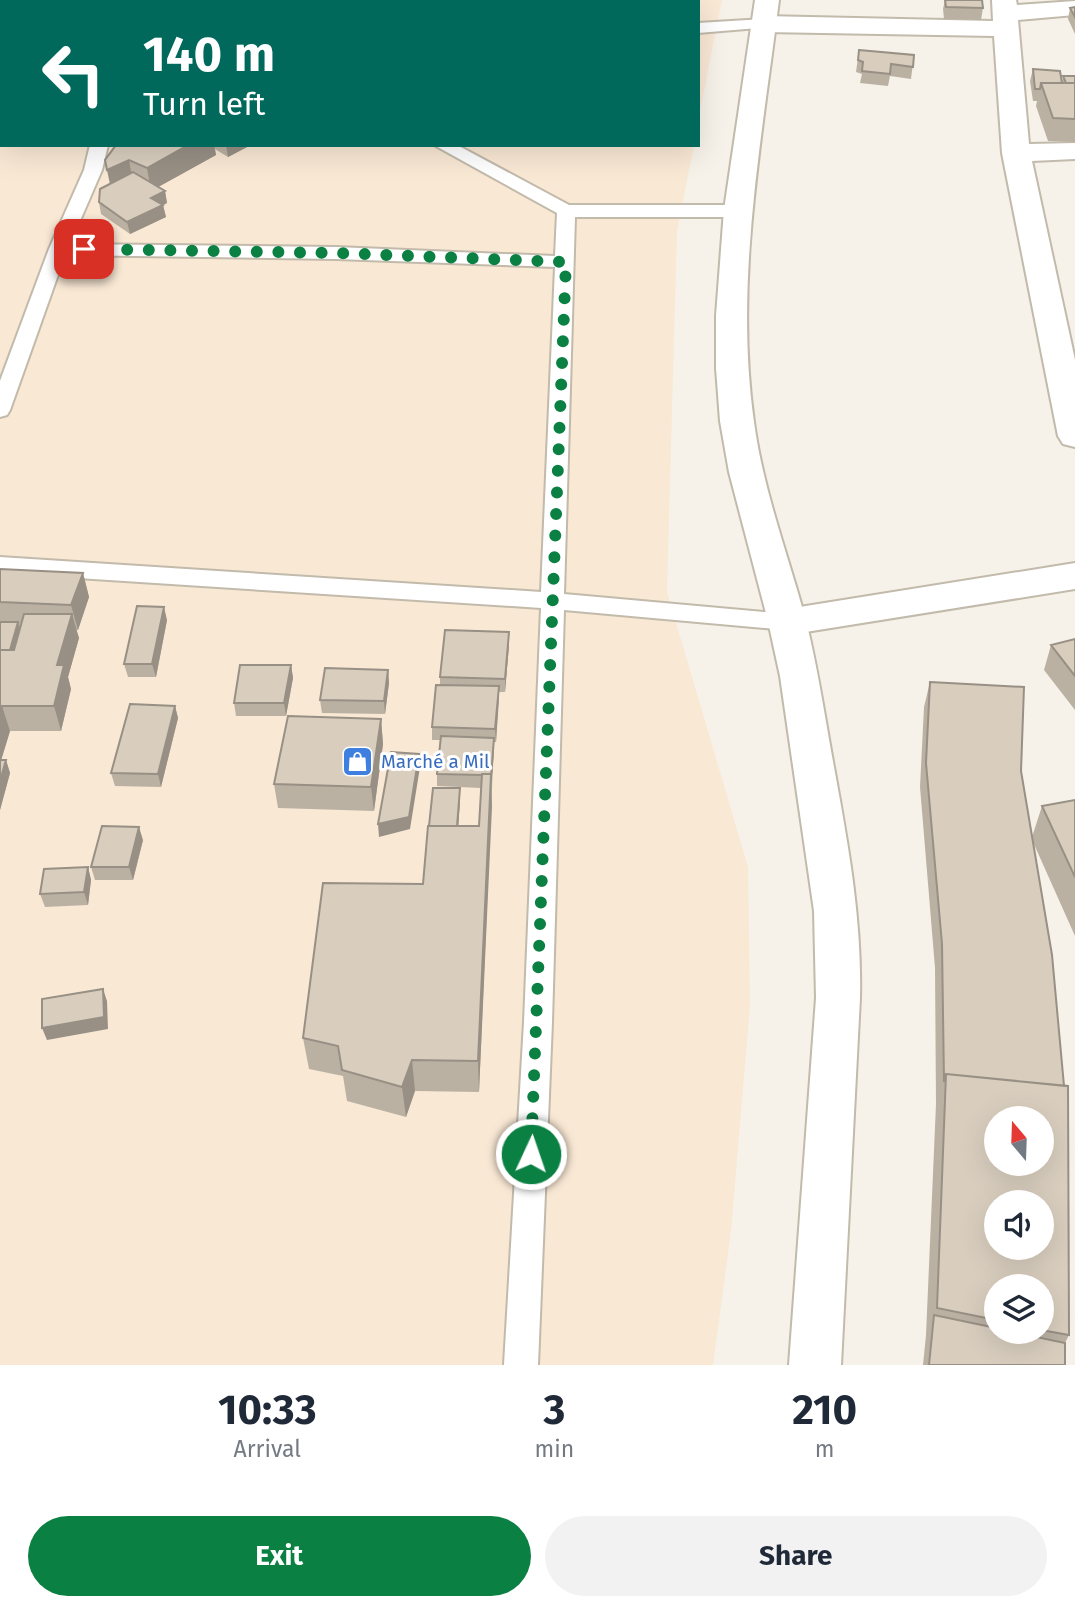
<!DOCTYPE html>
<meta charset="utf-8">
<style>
:root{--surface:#fff;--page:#f2f2f3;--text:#1f2937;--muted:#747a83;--accent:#0b8043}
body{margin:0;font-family:"Fira Sans",sans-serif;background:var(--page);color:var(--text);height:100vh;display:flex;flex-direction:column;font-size:26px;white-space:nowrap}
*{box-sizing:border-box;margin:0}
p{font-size:23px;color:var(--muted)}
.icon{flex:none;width:38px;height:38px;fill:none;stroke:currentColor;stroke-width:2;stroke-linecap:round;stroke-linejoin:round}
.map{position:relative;height:1365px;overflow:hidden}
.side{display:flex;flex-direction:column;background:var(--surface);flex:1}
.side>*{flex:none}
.top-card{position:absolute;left:0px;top:0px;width:700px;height:147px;box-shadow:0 7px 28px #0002;background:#00695c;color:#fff;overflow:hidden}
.needle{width:46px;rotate:341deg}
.fabs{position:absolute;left:984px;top:1106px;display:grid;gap:14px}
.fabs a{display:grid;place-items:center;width:70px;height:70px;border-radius:50%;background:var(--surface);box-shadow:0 7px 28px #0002;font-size:35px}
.pin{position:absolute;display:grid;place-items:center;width:60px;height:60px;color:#fff;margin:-30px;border-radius:14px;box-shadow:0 4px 10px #0006}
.me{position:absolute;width:77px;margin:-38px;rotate:3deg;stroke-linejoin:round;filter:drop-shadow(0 0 5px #0008)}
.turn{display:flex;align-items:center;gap:24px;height:147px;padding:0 28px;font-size:32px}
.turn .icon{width:91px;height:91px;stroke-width:2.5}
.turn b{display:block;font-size:49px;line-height:60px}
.eta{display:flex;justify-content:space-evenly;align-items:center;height:119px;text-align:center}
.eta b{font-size:42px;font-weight:700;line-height:49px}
.button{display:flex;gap:14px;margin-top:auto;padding:14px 28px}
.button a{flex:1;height:80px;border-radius:42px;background:var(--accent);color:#fff;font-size:28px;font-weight:700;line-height:80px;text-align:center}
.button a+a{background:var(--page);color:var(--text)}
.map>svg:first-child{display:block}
.commercial{fill:#f9e8d4}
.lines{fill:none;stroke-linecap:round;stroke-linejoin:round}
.service-casing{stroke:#c2baab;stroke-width:4}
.minor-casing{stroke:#c2baab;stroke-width:4}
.tertiary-casing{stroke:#c2baab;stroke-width:4}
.service{fill:#fff;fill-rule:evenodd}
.minor{fill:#fff;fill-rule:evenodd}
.tertiary{fill:#fff;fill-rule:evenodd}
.wall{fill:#bbb1a3;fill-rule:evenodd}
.shaded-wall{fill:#989085}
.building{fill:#d9cebe;stroke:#989085;stroke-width:2;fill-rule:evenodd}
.route{stroke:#0b8043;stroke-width:12;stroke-dasharray:0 21.6}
.labels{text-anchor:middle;stroke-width:6;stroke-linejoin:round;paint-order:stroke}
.shop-label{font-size:19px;fill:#366cbe;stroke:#fff;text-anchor:start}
</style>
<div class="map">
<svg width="1075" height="1365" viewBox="0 0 1075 1365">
<rect width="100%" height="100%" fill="#f6f2e9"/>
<path class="commercial" d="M 0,0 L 722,0 L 698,121 L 698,2 L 2,2 L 2,145 L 694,145 L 677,231 L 667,592 L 748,867 L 750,1006 L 731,1231 L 713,1365 L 0,1365 Z"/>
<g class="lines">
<defs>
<path id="service" d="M 115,0 L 131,0 L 131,2 L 115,2 Z
M 145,0 L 163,0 L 165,2 L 146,2 Z
M 442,0 L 460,0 L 440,2 Z
M 472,0 L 490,0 L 492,2 L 473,2 Z
M 764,19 L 770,21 L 772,24 L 770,27 L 698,33 L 698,23 Z
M 0,122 L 2,122 L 2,132 L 0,132 Z
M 90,145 L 108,145 L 102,170 L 70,244 L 336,247 L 555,256 L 557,213 L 434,145 L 457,145 L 569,205 L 739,205 L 748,211 L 739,217 L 575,217 L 564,594 L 787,614 L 795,616 L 799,622 L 795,628 L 787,630 L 564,610 L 552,1022 L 538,1365 L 504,1365 L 524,1022 L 541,608 L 0,573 L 0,557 L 541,592 L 555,267 L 336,259 L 65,255 L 10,410 L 7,415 L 0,417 L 0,381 L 49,249 L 84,170 Z"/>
<path id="minor" d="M 992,0 L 1016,0 L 1017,5 L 1075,1 L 1075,15 L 1018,20 L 1029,144 L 1075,143 L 1075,159 L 1032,161 L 1075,360 L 1075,447 L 1063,444 L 1058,436 L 1002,153 L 994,36 L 764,32 L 755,29 L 751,24 L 755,19 L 764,16 L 993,21 Z
M 1075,563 L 1075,589 L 787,635 L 774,631 L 768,622 L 774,613 L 787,609 Z"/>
<path id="tertiary" d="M 755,0 L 779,0 C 762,139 734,281 754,422 C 763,490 788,555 806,621 C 818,669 825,718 834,767 C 848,844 862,919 860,998 L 841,1365 L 789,1365 L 816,998 L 814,911 L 780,676 L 768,621 L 729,472 L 720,421 L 716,368 L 716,316 L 724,210 Z"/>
</defs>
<use href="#service" class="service-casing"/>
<use href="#minor" class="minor-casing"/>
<use href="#tertiary" class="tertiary-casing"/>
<use href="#service" class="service"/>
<use href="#minor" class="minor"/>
<use href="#tertiary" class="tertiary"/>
</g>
<path class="wall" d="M 945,0 L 982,0 L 983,8 L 981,20 L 944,19 L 943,9 Z
M 1075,7 L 1075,34 L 1068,19 L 1070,8 Z
M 859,50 L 914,55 L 911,79 L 890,76 L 888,86 L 860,83 L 862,74 L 856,72 Z
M 1033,69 L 1062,82 L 1063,76 L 1075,76 L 1075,142 L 1048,141 L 1036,106 L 1037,101 L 1033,101 L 1030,81 Z
M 116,145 L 251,145 L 228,157 L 215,149 L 216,155 L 158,187 L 165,191 L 167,203 L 163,205 L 166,217 L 130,234 L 101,214 L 99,202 L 110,184 Z
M 0,569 L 83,573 L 89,597 L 78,630 L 76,630 L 79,638 L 68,677 L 71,689 L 61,731 L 10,731 L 1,760 L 6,760 L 10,773 L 0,810 Z
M 167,620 L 156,677 L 128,677 L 124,664 Z
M 1075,639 L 1075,710 L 1044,670 L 1051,645 Z
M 509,645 L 505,692 L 499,692 L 496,742 L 494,742 L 479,1092 L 415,1091 L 406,1117 L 347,1101 L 343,1076 L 309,1069 L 303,1038 L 423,884 L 429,826 L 460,801 L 458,826 L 479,826 L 481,788 L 437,786 L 437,774 L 440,740 L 432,740 L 432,727 L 440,685 L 440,677 Z
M 291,665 L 293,678 L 286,716 L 236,716 L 234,703 Z
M 388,670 L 389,683 L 385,714 L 322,713 L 320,700 Z
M 930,682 L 1021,771 L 1032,837 L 1042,806 L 1075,800 L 1075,936 L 1033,842 L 1069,1335 L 1065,1343 L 1065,1365 L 923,1365 L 926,1335 L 936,1104 L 935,968 L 920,787 L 924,707 ZM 996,1286 L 1041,1286 L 1041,1332 L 996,1332 Z
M 175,706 L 178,718 L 161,787 L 115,786 L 111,773 Z
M 381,719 L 383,744 L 374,811 L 278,808 L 274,784 Z
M 143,840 L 133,880 L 95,880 L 91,867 Z
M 88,867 L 91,880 L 88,905 L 45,907 L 40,894 Z"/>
<path class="shaded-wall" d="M 188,145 L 214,145 L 216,155 L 151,191 L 147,168 Z
M 226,145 L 251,145 L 228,157 Z
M 129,160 L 133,183 L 112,194 L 107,170 Z
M 165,191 L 167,203 L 163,205 L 166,217 L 130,234 L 127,222 L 151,198 Z
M 83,573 L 89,597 L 78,630 L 71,605 Z
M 164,607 L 167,620 L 156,677 L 152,664 Z
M 72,614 L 79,638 L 68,677 L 71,689 L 61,731 L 54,706 L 57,665 Z
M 18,622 L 22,635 L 13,666 L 9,653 Z
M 509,632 L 509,645 L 505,692 L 505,679 Z
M 291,665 L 293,678 L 286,716 L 284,703 Z
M 388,670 L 389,683 L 385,714 L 384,701 Z
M 499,686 L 499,699 L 496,742 L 495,729 Z
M 2,706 L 10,731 L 0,764 L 0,712 Z
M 175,706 L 178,718 L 161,787 L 158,774 Z
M 381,719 L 383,744 L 374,811 L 371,787 Z
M 494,738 L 494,751 L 491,789 L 491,776 Z
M 419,754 L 420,767 L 410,829 L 379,837 L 378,824 Z
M 6,760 L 10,773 L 0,810 L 0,781 Z
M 491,774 L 492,807 L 479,1092 L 478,1061 Z
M 460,788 L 460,801 L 457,846 L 456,834 Z
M 139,827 L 143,840 L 133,880 L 129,867 Z
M 88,867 L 91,880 L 88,905 L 84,892 Z
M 103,989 L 107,1001 L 108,1029 L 47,1040 L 42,1028 Z
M 412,1060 L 415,1091 L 406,1117 L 402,1087 Z"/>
<path class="building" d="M 945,0 L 982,0 L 983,8 L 946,7 Z
M 1075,7 L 1075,17 L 1070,8 Z
M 859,50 L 914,55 L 913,67 L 891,64 L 890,74 L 862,71 L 863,62 L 858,60 Z
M 1033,69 L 1060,71 L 1062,83 L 1041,83 L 1040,89 L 1035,89 Z
M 1063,76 L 1075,76 L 1075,83 L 1066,83 Z
M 1041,83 L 1075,83 L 1075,119 L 1053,118 Z
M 116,145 L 188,145 L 147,168 L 129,160 L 107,170 L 105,160 Z
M 133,172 L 165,191 L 151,198 L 163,205 L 127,222 L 99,202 L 100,189 Z
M 0,569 L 83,573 L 71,605 L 0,602 Z
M 137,606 L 164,607 L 152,664 L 124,664 Z
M 24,614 L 72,614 L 57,665 L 64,665 L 54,706 L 2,706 L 0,712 L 0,650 L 14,650 Z
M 0,622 L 18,622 L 10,650 L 0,650 Z
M 445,630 L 509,632 L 505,679 L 440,677 Z
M 1075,639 L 1075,676 L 1051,645 Z
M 240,665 L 291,665 L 284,703 L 234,703 Z
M 325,668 L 388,670 L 384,701 L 320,700 Z
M 930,682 L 1024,687 L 1021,771 L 1052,955 L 1064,1086 L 946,1074 L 944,1082 L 942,944 L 926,763 Z
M 436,685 L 499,686 L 495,729 L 432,727 Z
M 130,704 L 175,706 L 158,774 L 111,773 Z
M 288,716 L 381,719 L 371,787 L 274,784 Z
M 441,736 L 494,738 L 491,776 L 491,774 L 482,774 L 482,775 L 437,774 Z
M 391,752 L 419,754 L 409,817 L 378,824 Z
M 0,760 L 6,760 L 0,781 Z
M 482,774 L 491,774 L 478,1061 L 412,1060 L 402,1087 L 342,1070 L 338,1046 L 303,1038 L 323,883 L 423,884 L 428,826 L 479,826 Z
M 433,788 L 460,788 L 457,826 L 429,826 Z
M 1075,800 L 1075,877 L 1042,806 Z
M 102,826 L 139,827 L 129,867 L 91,867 Z
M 88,867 L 84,892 L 40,894 L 44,869 Z
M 103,989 L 104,1017 L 42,1028 L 42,999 Z
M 946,1074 L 1068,1086 L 1069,1335 L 1041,1330 L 1041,1286 L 996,1286 L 996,1320 L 937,1308 ZM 996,1118 L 1041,1118 L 1041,1164 L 996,1164 ZM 996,1202 L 1041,1202 L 1041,1248 L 996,1248 Z
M 934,1315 L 996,1328 L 996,1332 L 1012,1332 L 1065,1343 L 1065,1365 L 929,1365 Z"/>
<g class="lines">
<path class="route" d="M 84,249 L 336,253 L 566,262 L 531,1154"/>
</g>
<defs>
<symbol id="shop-square" viewBox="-11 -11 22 22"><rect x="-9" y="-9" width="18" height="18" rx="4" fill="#3f7fe0" stroke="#fff"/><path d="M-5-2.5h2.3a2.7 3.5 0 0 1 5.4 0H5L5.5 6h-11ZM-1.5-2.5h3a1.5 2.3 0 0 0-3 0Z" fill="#fff"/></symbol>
</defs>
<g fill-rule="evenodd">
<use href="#shop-square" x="340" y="744" width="35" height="35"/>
</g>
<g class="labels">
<g class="shop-label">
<text x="381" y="768">Marché a Mil</text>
</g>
</g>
</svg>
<div class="fabs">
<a><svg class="needle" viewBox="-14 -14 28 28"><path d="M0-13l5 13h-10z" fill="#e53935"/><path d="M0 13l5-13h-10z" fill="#747a83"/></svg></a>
<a><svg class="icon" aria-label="sound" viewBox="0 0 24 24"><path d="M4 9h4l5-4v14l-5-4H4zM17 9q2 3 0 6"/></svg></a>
<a><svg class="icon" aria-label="layers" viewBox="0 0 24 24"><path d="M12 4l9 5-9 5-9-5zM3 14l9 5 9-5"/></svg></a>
</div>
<div class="pin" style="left:84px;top:249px;background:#d93025"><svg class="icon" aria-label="arrive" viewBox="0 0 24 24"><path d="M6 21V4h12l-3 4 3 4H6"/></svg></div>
<svg class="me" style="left:531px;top:1154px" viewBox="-20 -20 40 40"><circle r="17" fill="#0b8043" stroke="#fff" stroke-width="3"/><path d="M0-11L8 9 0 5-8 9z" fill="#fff"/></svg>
<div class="top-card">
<div class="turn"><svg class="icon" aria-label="left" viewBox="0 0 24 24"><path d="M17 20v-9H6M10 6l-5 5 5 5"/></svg><div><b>140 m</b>Turn left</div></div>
</div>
</div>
<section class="side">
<div class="eta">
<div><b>10:33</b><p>Arrival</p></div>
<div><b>3</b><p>min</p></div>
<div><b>210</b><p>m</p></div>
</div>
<div class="button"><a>Exit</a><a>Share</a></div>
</section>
